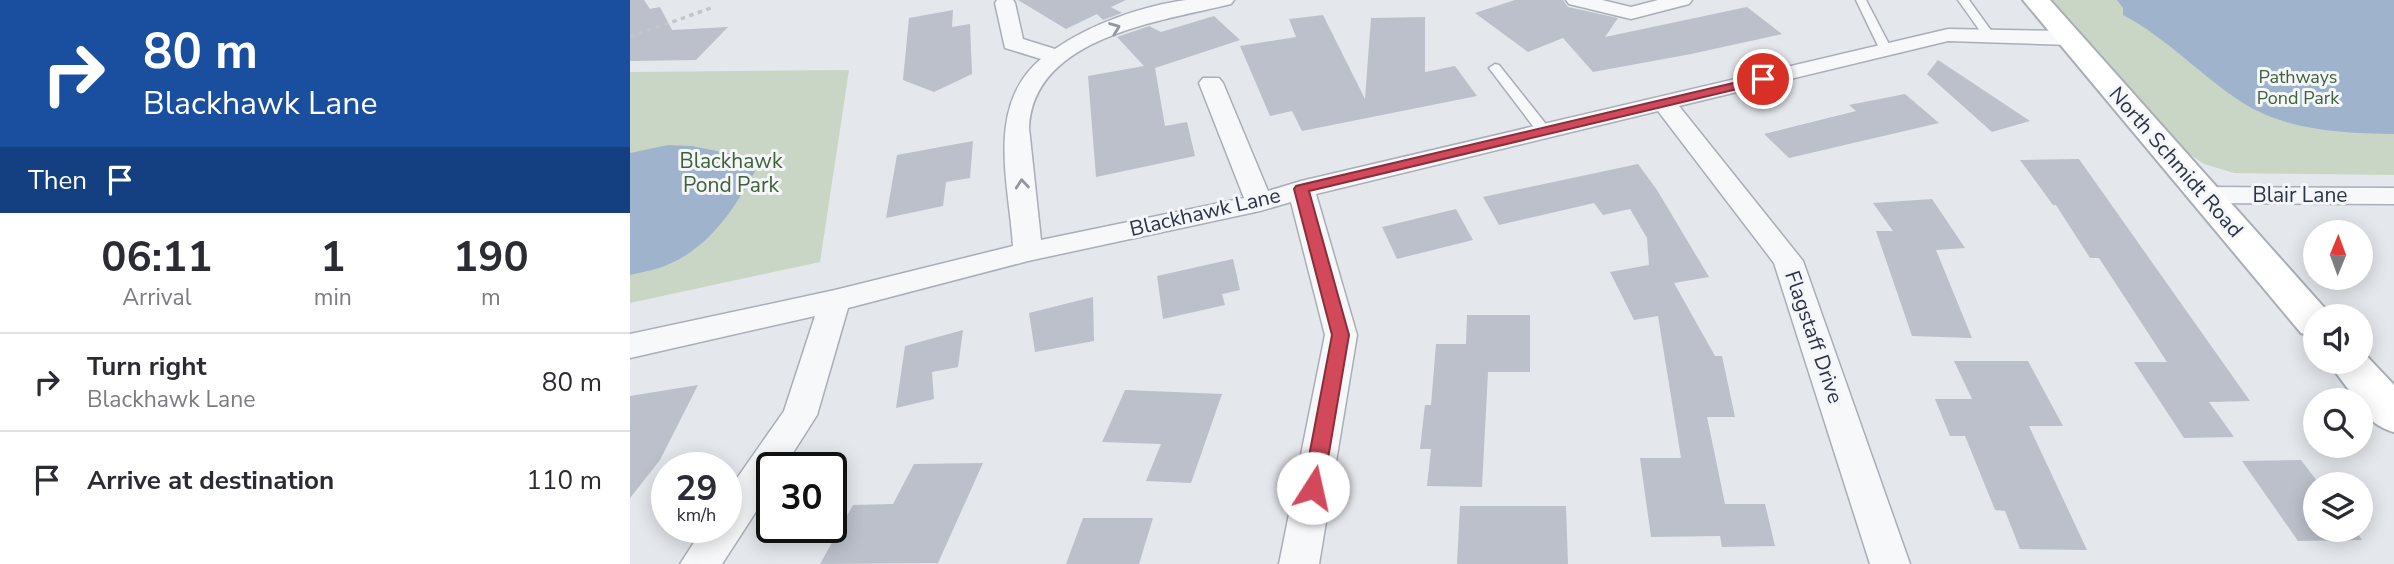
<!DOCTYPE html>
<style>
:root{--surface:#fff;--page:#f7f7f7;--text:#2b2b33;--muted:#7c7c81;--line:#e1e1e2}
body{margin:0;font-family:"Nunito Sans",sans-serif;background:var(--page);color:var(--text);height:100vh;display:flex;flex-direction:column;font-size:26px;white-space:nowrap}
*{box-sizing:border-box;margin:0}
p{font-size:23px;color:var(--muted)}
.icon{flex:none;width:38px;height:38px;fill:none;stroke:currentColor;stroke-width:2;stroke-linecap:round;stroke-linejoin:round}
.map{position:relative;flex:1;overflow:hidden}
.panel{display:flex;flex-direction:column;background:var(--surface);width:630px}
.panel>*{flex:none}
.hud{background:#1a4fa0;color:#fff;overflow:hidden}
.needle{width:46px;rotate:1deg}
.controls{position:absolute;left:1673px;top:220px;display:grid;gap:14px}
.controls a{display:grid;place-items:center;width:70px;height:70px;border-radius:50%;background:var(--surface);box-shadow:0 4px 18px #0003;font-size:35px}
.speed{position:absolute;left:21px;top:452px;display:flex;gap:14px;font-size:35px;font-weight:700;text-align:center}
.speed>*{display:grid;place-content:center;width:91px;height:91px;border-radius:50%;background:var(--surface);box-shadow:0 4px 18px #0003;line-height:1}
.speed small{font-size:18px;font-weight:400}
.speed .limit{border:4px solid #111;border-radius:10px;background:#fff;color:#111}
.pin{position:absolute;display:grid;place-items:center;width:60px;height:60px;color:#fff;margin:-30px;border:4px solid #fff;border-radius:50%;box-shadow:0 2px 7px #0007}
.me{position:absolute;width:77px;margin:-38px;rotate:10deg;stroke-linejoin:round;filter:drop-shadow(0 0 5px #0008)}
.turn{display:flex;align-items:center;gap:24px;height:147px;padding:0 28px;font-size:32px}
.turn .icon{width:91px;height:91px;stroke-width:2.5}
.turn b{display:block;font-size:49px;line-height:60px}
.then{display:flex;align-items:center;height:66px;padding:0 28px;background:#0003;gap:14px;font-size:26px}
.eta{display:flex;justify-content:space-evenly;align-items:center;height:119px;text-align:center}
.eta b{font-size:42px;font-weight:700;line-height:49px}
ul{padding:0;list-style:none}
li{display:flex;align-items:center;gap:21px;height:98px;padding:0 28px;border-top:2px solid var(--line)}
li div{flex:1}
li b{display:block;font-size:26px}
li em{font-style:normal}
main{display:flex;flex:1;min-height:0}
.map>svg:first-child{display:block}
.green{fill:#c9d6c5}
.water{fill:#9fb4cc}
.building{fill:#bbc0ca}
.lines{fill:none;stroke-linecap:round;stroke-linejoin:round}
.lane-casing{stroke:#a9aeb7;stroke-width:3}
.street-casing{stroke:#a9aeb7;stroke-width:3}
.secondary-casing{stroke:#a9aeb7;stroke-width:4}
.path{stroke:#c2c5cb;stroke-width:3.5;stroke-dasharray:4.5 4.5;stroke-linecap:butt}
.lane{fill:#f7f8fa;fill-rule:evenodd}
.street{fill:#f7f8fa;fill-rule:evenodd}
.secondary{fill:#fff;fill-rule:evenodd}
.oneway{stroke:#9196a0}
.route{fill:#d1495b;stroke:#882f3b;stroke-width:2}
.labels{text-anchor:middle;stroke-width:6;stroke-linejoin:round;paint-order:stroke}
.far-park-label{font-size:18px;fill:#3f6138;stroke:#f4f6f9}
.park-label{font-size:21px;fill:#3f6138;stroke:#f4f6f9}
.street-label{font-size:21px;fill:#2b3445;stroke:#f4f6f9}
</style>
<main>
<section class="panel">
<div class="hud">
<div class="turn"><svg class="icon" aria-label="right" viewBox="0 0 24 24"><path d="M7 20v-9h11M14 6l5 5-5 5"/></svg><div><b>80 m</b>Blackhawk Lane</div></div>
<div class="then">Then<svg class="icon" aria-label="arrive" viewBox="0 0 24 24"><path d="M6 21V4h12l-3 4 3 4H6"/></svg></div>
</div>
<div class="eta">
<div><b>06:11</b><p>Arrival</p></div>
<div><b>1</b><p>min</p></div>
<div><b>190</b><p>m</p></div>
</div>
<ul>
<li><svg class="icon" aria-label="right" viewBox="0 0 24 24"><path d="M7 20v-9h11M14 6l5 5-5 5"/></svg><div><b>Turn right</b><p>Blackhawk Lane</p></div><em>80 m</em></li>
<li><svg class="icon" aria-label="arrive" viewBox="0 0 24 24"><path d="M6 21V4h12l-3 4 3 4H6"/></svg><div><b>Arrive at destination</b></div><em>110 m</em></li>
</ul>
</section>
<div class="map">
<svg width="1764" height="564" viewBox="0 0 1764 564">
<rect width="100%" height="100%" fill="#e4e7ec"/>
<path class="green" d="M 1422,0 L 1764,0 L 1764,175 L 1604,173 L 1574,164 L 1559,154 Z
M 219,70 L 190,262 L 0,303 L 0,72 Z"/>
<path class="water" d="M 1487,0 L 1764,0 L 1764,134 C 1713,133 1658,131 1613,103 C 1571,76 1537,38 1493,15 L 1493,8 Z
M 38,145 L 62,146 L 131,160 C 109,202 83,246 37,265 C 26,270 12,272 0,275 L 0,153 Z"/>
<path class="building" d="M 0,0 L 14,0 L 20,9 L 30,7 L 42,30 L 98,27 L 66,60 L 0,61 Z
M 388,0 L 496,0 L 481,7 L 492,13 L 473,20 L 467,14 L 436,29 Z
M 885,0 L 933,0 L 938,7 L 988,18 L 975,37 L 1117,7 L 1152,34 L 1061,54 L 963,72 L 933,38 L 898,52 L 845,13 Z
M 323,10 L 322,27 L 340,24 L 342,74 L 304,92 L 273,80 L 279,18 Z
M 693,15 L 735,99 L 741,18 L 795,17 L 795,72 L 825,66 L 847,96 L 672,131 L 662,111 L 640,116 L 610,46 L 666,37 L 659,19 Z
M 584,16 L 610,40 L 525,68 L 535,126 L 557,122 L 565,156 L 466,177 L 458,76 L 514,66 L 487,37 L 519,26 L 531,32 Z
M 1308,60 L 1400,121 L 1362,132 L 1297,74 Z
M 1275,94 L 1309,123 L 1159,158 L 1134,134 L 1226,111 L 1219,105 Z
M 343,141 L 340,178 L 316,182 L 313,206 L 256,218 L 267,155 Z
M 1449,159 L 1620,401 L 1579,402 L 1604,437 L 1554,438 L 1504,362 L 1537,362 L 1469,258 L 1460,258 L 1426,205 L 1423,205 L 1390,160 Z
M 1008,164 L 1027,190 L 1079,277 L 1044,283 L 1085,356 L 1092,356 L 1105,417 L 1077,417 L 1095,504 L 1135,504 L 1145,546 L 1092,547 L 1090,536 L 1021,537 L 1010,458 L 1051,458 L 1028,316 L 1004,320 L 980,272 L 1019,265 L 1017,238 L 1000,209 L 973,215 L 964,203 L 869,225 L 853,197 Z
M 1302,199 L 1335,248 L 1306,250 L 1342,338 L 1282,336 L 1246,231 L 1263,231 L 1243,203 Z
M 826,209 L 843,240 L 767,259 L 752,227 Z
M 603,259 L 610,290 L 592,294 L 595,305 L 533,319 L 527,276 Z
M 463,297 L 464,341 L 405,352 L 399,313 Z
M 837,315 L 900,315 L 900,372 L 858,372 L 852,487 L 797,486 L 801,449 L 790,449 L 795,405 L 801,405 L 806,344 L 836,344 Z
M 333,330 L 328,367 L 302,372 L 304,399 L 266,408 L 275,346 Z
M 1324,361 L 1398,361 L 1433,426 L 1399,426 L 1457,550 L 1390,549 L 1375,511 L 1365,510 L 1335,436 L 1320,436 L 1305,399 L 1342,399 Z
M 68,385 L 30,460 L 0,498 L 0,396 Z
M 495,390 L 592,394 L 561,483 L 516,481 L 531,444 L 472,442 Z
M 1671,460 L 1690,485 L 1685,485 L 1685,530 L 1725,530 L 1732,540 L 1668,541 L 1612,461 Z
M 353,463 L 308,563 L 190,564 L 223,505 L 263,504 L 284,464 Z
M 830,506 L 936,506 L 938,564 L 827,564 Z
M 453,518 L 523,518 L 509,564 L 436,564 Z"/>
<g class="lines">
<defs>
<path id="lane" d="M 1226,0 L 1236,0 L 1262,50 L 1260,52 L 1252,52 L 1250,50 Z
M 1328,0 L 1339,0 L 1365,36 L 1363,38 L 1355,38 Z
M 865,64 L 869,65 L 919,128 L 919,134 L 909,134 L 859,68 Z"/>
<path id="street" d="M 367,0 L 383,0 L 385,3 L 393,39 L 425,49 C 461,24 512,6 556,0 C 571,0 588,0 604,0 L 601,4 C 533,21 403,36 399,128 L 411,240 L 614,198 L 569,83 L 573,78 L 589,78 L 593,83 L 638,191 L 671,181 L 1318,29 L 1438,31 L 1446,33 L 1449,38 L 1446,43 L 1438,45 L 1318,41 L 1049,106 L 1173,261 L 1280,564 L 1240,564 L 1144,263 L 1028,111 L 686,194 L 727,335 L 689,564 L 649,564 L 695,335 L 661,202 L 630,211 L 398,261 L 218,308 L 187,415 L 154,467 L 142,467 L 142,487 L 92,564 L 50,564 L 74,527 L 96,527 L 96,494 L 154,411 L 185,316 L 0,358 L 0,334 L 205,290 L 383,246 C 379,183 355,106 411,59 L 375,48 L 365,3 Z
M 936,0 L 972,0 L 1001,7 L 1028,0 L 1062,0 L 1059,4 L 1001,19 L 939,4 Z
M 1575,187 L 1764,188 L 1764,204 L 1575,203 L 1565,201 L 1562,195 L 1565,189 Z"/>
<path id="secondary" d="M 1393,0 L 1420,0 L 1699,313 L 1701,317 L 1685,317 L 1685,337 L 1671,333 Z
M 1731,350 L 1764,385 L 1764,432 C 1749,428 1733,417 1731,401 L 1727,401 L 1698,362 L 1731,362 Z"/>
</defs>
<use href="#lane" class="lane-casing"/>
<use href="#street" class="street-casing"/>
<use href="#secondary" class="secondary-casing"/>
<path class="path" d="M 0,37 L 81,8"/>
<use href="#lane" class="lane"/>
<use href="#street" class="street"/>
<use href="#secondary" class="secondary"/>
</g>
<defs><path id="oneway-chevron" d="M-2-3.5L2.5 0L-2 3.5" fill="none" stroke-width="1.6" stroke-linecap="round" stroke-linejoin="round" transform="scale(1.75)"/></defs>
<g class="oneway">
<use href="#oneway-chevron" transform="translate(485 28) rotate(-21)"/>
<use href="#oneway-chevron" transform="translate(392 184) rotate(-95)"/>
</g>
<path class="route" d="M 1133,76 L 1137,77 L 1137,82 L 679,191 L 719,335 L 693,488 L 690,493 L 683,496 L 676,493 L 673,488 L 702,335 L 664,189 L 666,186 Z"/>
<g class="labels">
<g class="far-park-label">
<text x="1668" y="83">Pathways<tspan x="1668" dy="21">Pond Park</tspan></text>
</g>
<g class="park-label">
<text x="101" y="168">Blackhawk<tspan x="101" dy="24">Pond Park</tspan></text>
</g>
<g class="street-label">
<text transform="translate(1546 162) rotate(49)" y="7">North Schmidt Road</text>
<text x="1670" y="202">Blair Lane</text>
<text transform="translate(575 212) rotate(-13)" y="7">Blackhawk Lane</text>
<text transform="translate(1184 337) rotate(71)" y="7">Flagstaff Drive</text>
</g>
</g>
</svg>
<div class="controls">
<a><svg class="needle" viewBox="-14 -14 28 28"><path d="M0-13l5 13h-10z" fill="#e53935"/><path d="M0 13l5-13h-10z" fill="#7c7c81"/></svg></a>
<a><svg class="icon" aria-label="sound" viewBox="0 0 24 24"><path d="M4 9h4l5-4v14l-5-4H4zM17 9q2 3 0 6"/></svg></a>
<a><svg class="icon" aria-label="search" viewBox="0 0 24 24"><circle cx="10" cy="10" r="6"/><path d="M15 15l6 6"/></svg></a>
<a><svg class="icon" aria-label="layers" viewBox="0 0 24 24"><path d="M12 4l9 5-9 5-9-5zM3 14l9 5 9-5"/></svg></a>
</div>
<div class="speed"><div>29<small>km/h</small></div><div class="limit">30</div></div>
<div class="pin" style="left:1133px;top:79px;background:#d93025"><svg class="icon" aria-label="arrive" viewBox="0 0 24 24"><path d="M6 21V4h12l-3 4 3 4H6"/></svg></div>
<svg class="me" style="left:683px;top:488px" viewBox="-20 -20 40 40"><circle r="19" fill="#fff"/><path d="M0-13L10 11 0 6-10 11z" fill="#d1495b"/></svg>
</div>
</main>
